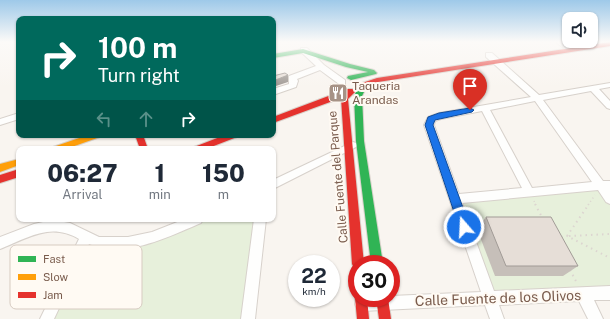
<!DOCTYPE html>
<style>
:root{--surface:#fff;--page:#f6f6f7;--text:#1f2937;--muted:#747a83}
body{margin:0;font-family:"Public Sans",sans-serif;background:var(--page);color:var(--text);height:100vh;display:flex;flex-direction:column;font-size:15px;white-space:nowrap}
*{box-sizing:border-box;margin:0}
p{font-size:13px;color:var(--muted)}
.icon{flex:none;width:22px;height:22px;fill:none;stroke:currentColor;stroke-width:2;stroke-linecap:round;stroke-linejoin:round}
.map{position:relative;flex:1;overflow:hidden}
.details{position:absolute;left:16px;top:146px;width:260px;height:76px;display:flex;flex-direction:column;background:var(--surface);border-radius:8px;box-shadow:0 1px 3px #0004}
.details>*{flex:none}
.top-card{position:absolute;left:16px;top:16px;width:260px;height:122px;border-radius:8px;box-shadow:0 1px 3px #0004;background:#00695c;color:#fff;overflow:hidden}
.fabs{position:absolute;left:562px;top:12px;display:grid;gap:8px}
.fabs a{display:grid;place-items:center;width:36px;height:36px;border-radius:8px;background:var(--surface);box-shadow:0 1px 3px #0004;font-size:20px}
.speed{position:absolute;left:288px;top:255px;display:flex;gap:8px;font-size:20px;font-weight:700;text-align:center}
.speed>*{display:grid;place-content:center;width:52px;height:52px;border-radius:50%;background:var(--surface);box-shadow:0 1px 3px #0004;line-height:1}
.speed small{font-size:10px;font-weight:400}
.speed .limit{border:6px solid #d22;background:#fff;color:#111}
.pin{position:absolute;display:grid;place-items:center;width:34px;height:34px;color:#fff;margin:-41px -17px;border-radius:50% 50% 50% 0;rotate:-45deg;box-shadow:0 0 4px #0007}
.pin .icon{rotate:45deg}
.me{position:absolute;width:44px;margin:-22px;rotate:341deg;stroke-linejoin:round;filter:drop-shadow(0 0 3px #0008)}
.turn{display:flex;align-items:center;gap:14px;height:84px;padding:0 16px;font-size:18px}
.turn .icon{width:52px;height:52px;stroke-width:2.5}
.turn b{display:block;font-size:28px;line-height:34px}
.lanes{display:flex;align-items:center;height:38px;padding:0 16px;background:#0003;justify-content:center;gap:20px;direction:ltr}
.lanes .off{opacity:.35}
.eta{display:flex;justify-content:space-evenly;align-items:center;height:68px;text-align:center}
.eta b{font-size:24px;font-weight:800;line-height:28px}
.map>svg:first-child{display:block}
.green{fill:#e7f0db}
.lines{fill:none;stroke-linecap:round;stroke-linejoin:round}
.street-casing{stroke:#d7d1cb;stroke-width:2}
.fast-casing{stroke:#d9d2cb;stroke-width:2}
.slow-casing{stroke:#d9d2cb;stroke-width:2}
.jam-casing{stroke:#d9d2cb;stroke-width:2}
.path-far1{stroke:#dcd5d0;stroke-width:1.5;stroke-dasharray:1 3;stroke-linecap:butt}
.path{stroke:#dcd5d0;stroke-width:2;stroke-dasharray:1.5 4;stroke-linecap:butt}
.street{fill:#fefefd;fill-rule:evenodd}
.fast{fill:#30b455;fill-rule:evenodd}
.slow{fill:#ff9f0a;fill-rule:evenodd}
.jam{fill:#e5322d;fill-rule:evenodd}
.wall{fill:#c6bfb9}
.shaded-wall{fill:#a19b96}
.building{fill:#e6ded7;stroke:#a19b96}
.route{fill:#1a73e8;stroke:#114b97}
.labels{text-anchor:middle;stroke-width:4;stroke-linejoin:round;paint-order:stroke}
.poi-label{font-size:12px;fill:#7a5c4d;stroke:#fffaf3;text-anchor:start}
.street-label{font-size:12px;fill:#7a5c4d;stroke:#fffaf3}
.near-street-label{font-size:14px;fill:#7a5c4d;stroke:#fffaf3}
.key{fill:#fffaf3;stroke:#d7cbc1;stroke-width:1}
.key-label{font-size:11px;fill:#7a5c4d}
</style>
<div class="map">
<svg width="610" height="319" viewBox="0 0 610 319">
<rect width="100%" height="100%" fill="#f9f5f0"/>
<path class="green" d="M 600,186 L 610,199 L 610,293 L 490,298 L 454,199 Z
M 197,219 L 260,219 L 248,319 L 47,319 L 87,236 L 130,243 Z"/>
<g class="lines">
<defs>
<path id="street" d="M 556,42 L 564,42 L 575,50 L 568,52 Z
M 301,48 L 307,48 L 324,65 L 345,80 L 345,84 L 339,84 L 320,70 L 297,79 L 298,81 L 296,87 L 273,95 L 273,89 L 289,84 L 289,76 L 316,66 L 301,52 Z
M 486,53 L 492,53 L 539,95 L 610,83 L 610,87 L 599,89 L 610,101 L 610,109 L 607,108 L 591,91 L 543,100 L 603,181 L 610,181 L 610,204 L 606,202 L 598,190 L 462,203 L 494,291 L 610,286 L 610,300 L 594,300 L 603,319 L 588,319 L 579,301 L 499,305 L 504,319 L 490,319 L 485,305 L 362,311 L 357,309 L 355,304 L 357,299 L 360,298 L 391,298 L 391,296 L 481,292 L 424,125 L 428,117 L 439,113 L 531,97 L 486,57 ZM 535,101 L 592,182 L 532,188 L 490,110 ZM 482,111 L 522,188 L 459,194 L 434,125 L 435,121 L 441,119 Z
M 19,113 L 19,119 L 0,125 L 0,119 Z
M 353,142 L 356,143 L 358,145 L 356,147 L 273,189 L 273,180 Z
M 185,219 L 203,219 L 201,223 C 168,237 125,259 89,244 L 54,319 L 40,319 L 79,239 C 50,222 28,238 0,249 L 0,237 L 34,224 L 52,220 L 70,223 L 99,237 L 128,237 L 152,232 Z
M 254,219 L 266,219 L 255,319 L 241,319 Z"/>
<path id="fast" d="M 303,49 L 350,64 L 374,70 L 377,73 L 376,74 L 351,80 L 347,78 L 348,76 L 368,72 L 346,67 L 303,53 L 273,58 L 273,54 Z
M 359,86 L 365,86 L 366,88 L 362,96 L 364,141 L 383,264 L 371,264 L 356,141 L 354,96 Z"/>
<path id="slow" d="M 88,135 L 101,135 L 100,137 L 66,149 L 52,149 L 53,147 Z
M 19,159 L 19,165 L 0,172 L 0,164 Z"/>
<path id="jam" d="M 610,42 L 610,46 L 378,82 L 363,86 L 359,84 L 377,78 Z
M 347,89 L 352,89 L 356,91 L 348,99 L 364,264 L 357,264 L 357,269 L 354,268 L 352,264 L 341,98 L 273,123 L 273,117 Z
M 135,135 L 143,135 L 148,149 L 140,149 Z
M 225,135 L 238,135 L 237,137 L 206,149 L 193,149 L 194,147 Z
M 19,169 L 19,177 L 0,183 L 0,175 Z
M 357,294 L 357,298 L 367,298 L 369,319 L 357,319 L 355,298 Z
M 376,298 L 388,298 L 391,319 L 379,319 Z"/>
</defs>
<use href="#street" class="street-casing"/>
<use href="#fast" class="fast-casing"/>
<use href="#slow" class="slow-casing"/>
<use href="#jam" class="jam-casing"/>
<path class="path-far1" d="M 534,201 L 536,205
M 588,205 L 595,195"/>
<path class="path" d="M 535,204 L 543,219
M 567,236 L 589,204
M 569,236 L 610,234
M 561,237 L 567,236 L 610,258
M 570,270 L 577,283"/>
<use href="#street" class="street"/>
<use href="#fast" class="fast"/>
<use href="#slow" class="slow"/>
<use href="#jam" class="jam"/>
</g>
<path class="wall" d="M 486,217 L 578,266 L 563,276 L 495,276 L 477,229 Z"/>
<path class="shaded-wall" d="M 288,75 L 288,82 L 273,87 L 273,81 Z"/>
<path class="building" d="M 285,73 L 288,75 L 273,81 L 273,76 Z
M 486,217 L 551,217 L 578,266 L 506,266 Z"/>
<linearGradient id="sky" x2="0" y2="1"><stop stop-color="#9ec9e9"/><stop offset="0.48" stop-color="#fcfaf8"/><stop offset="1" stop-color="#fcfaf8" stop-opacity="0"/></linearGradient>
<rect width="610" height="87" fill="url(#sky)"/>
<path class="route" d="M 470,108 L 474,110 L 472,112 L 435,120 L 433,125 L 470,227 L 468,231 L 464,232 L 461,231 L 459,227 L 425,125 L 428,117 L 439,113 Z"/>
<defs>
<symbol id="restaurant-square" viewBox="-11 -11 22 22"><rect x="-9" y="-9" width="18" height="18" rx="4" fill="#a69286" stroke="#fffaf3"/><path d="M-5-6h1v4h1v-4h1v4h1v-4h1v5L-1.5 .5V6h-2V.5L-5-1ZM5-6V6H3V1.5H1.5Q1.5-4 5-6Z" fill="#fff"/></symbol>
</defs>
<g fill-rule="evenodd">
<use href="#restaurant-square" x="327" y="82" width="22" height="22"/>
</g>
<g class="labels">
<g class="poi-label">
<text x="352" y="90">Taqueria<tspan x="352" dy="14">Arandas</tspan></text>
</g>
<g class="street-label">
<text transform="translate(338 177) rotate(-95)" y="4">Calle Fuente del Parque</text>
</g>
<g class="near-street-label">
<text transform="translate(498 298) rotate(-2)" y="5">Calle Fuente de los Olivos</text>
</g>
</g>
<rect x="10" y="245" width="132" height="64" rx="6" class="key"/>
<rect x="18" y="256" width="18" height="6" fill="#30b455"/>
<rect x="18" y="274" width="18" height="6" fill="#ff9f0a"/>
<rect x="18" y="292" width="18" height="6" fill="#e5322d"/>
<g class="key-label">
<text x="43" y="263">Fast</text>
<text x="43" y="281">Slow</text>
<text x="43" y="299">Jam</text>
</g>
</svg>
<div class="fabs">
<a><svg class="icon" aria-label="sound" viewBox="0 0 24 24"><path d="M4 9h4l5-4v14l-5-4H4zM17 9q2 3 0 6"/></svg></a>
</div>
<div class="speed"><div>22<small>km/h</small></div><div class="limit">30</div></div>
<div class="pin" style="left:470px;top:110px;background:#d93025"><svg class="icon" aria-label="arrive" viewBox="0 0 24 24"><path d="M6 21V4h12l-3 4 3 4H6"/></svg></div>
<svg class="me" style="left:464px;top:227px" viewBox="-20 -20 40 40"><circle r="17" fill="#1a73e8" stroke="#fff" stroke-width="3"/><path d="M0-11L8 9 0 5-8 9z" fill="#fff"/></svg>
<div class="top-card">
<div class="turn"><svg class="icon" aria-label="right" viewBox="0 0 24 24"><path d="M7 20v-9h11M14 6l5 5-5 5"/></svg><div><b>100 m</b>Turn right</div></div>
<div class="lanes"><svg class="icon off" aria-label="left" viewBox="0 0 24 24"><path d="M17 20v-9H6M10 6l-5 5 5 5"/></svg><svg class="icon off" aria-label="ahead" viewBox="0 0 24 24"><path d="M12 20V5M6 11l6-6 6 6"/></svg><svg class="icon" aria-label="right" viewBox="0 0 24 24"><path d="M7 20v-9h11M14 6l5 5-5 5"/></svg></div>
</div>
<section class="details">
<div class="eta">
<div><b>06:27</b><p>Arrival</p></div>
<div><b>1</b><p>min</p></div>
<div><b>150</b><p>m</p></div>
</div>
</section>
</div>
